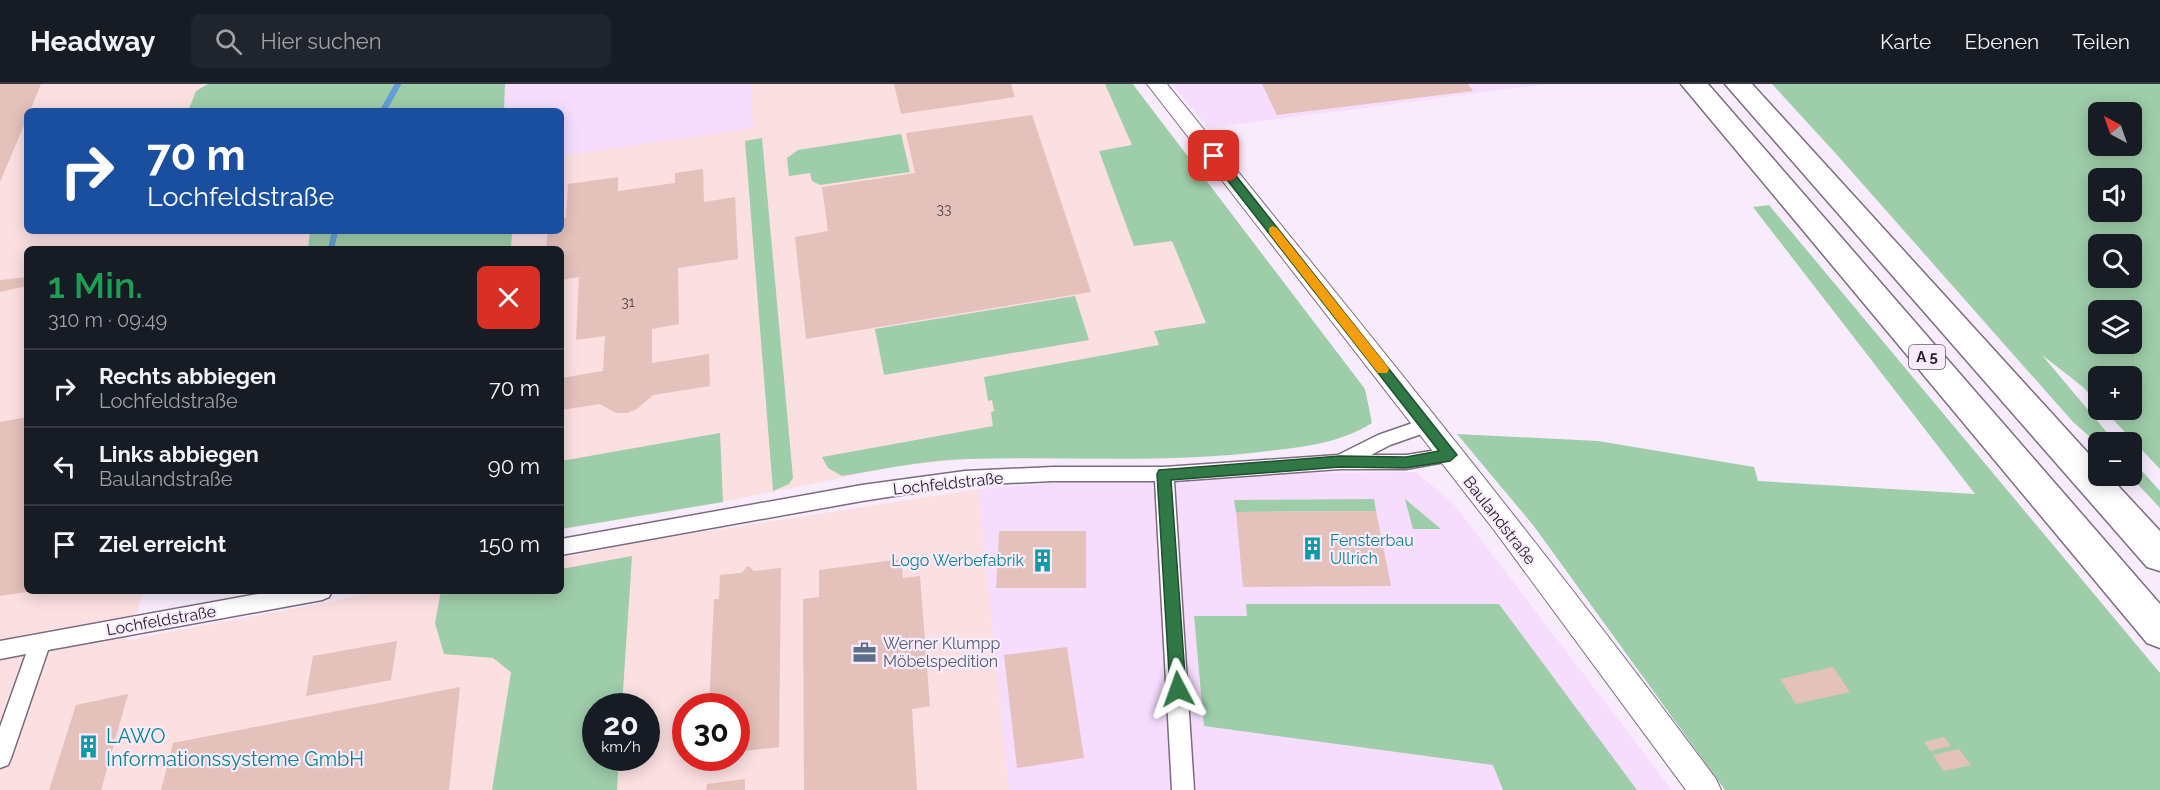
<!DOCTYPE html>
<html lang="de">
<meta charset="utf-8">
<style>
:root{--surface:#171b24;--page:#20242c;--text:#f1f3f6;--muted:#9ea1a6;--line:#363941}
body{margin:0;font-family:Raleway,sans-serif;background:var(--page);color:var(--text);height:100vh;display:flex;flex-direction:column;font-size:22px;white-space:nowrap}
*{box-sizing:border-box;margin:0}
p{font-size:20px;color:var(--muted)}
.icon{flex:none;width:33px;height:33px;fill:none;stroke:currentColor;stroke-width:2;stroke-linecap:round;stroke-linejoin:round}
.map{position:relative;flex:1;overflow:hidden}
.sheet{position:absolute;left:24px;top:162px;width:540px;height:348px;display:flex;flex-direction:column;background:var(--surface);border-radius:9px;box-shadow:0 3px 15px #0003}
.sheet>*{flex:none}
.hud{position:absolute;left:24px;top:24px;width:540px;height:126px;border-radius:9px;box-shadow:0 3px 15px #0003;background:#1a4fa0;color:#fff;overflow:hidden}
.needle{width:39px;rotate:320deg}
.controls{position:absolute;left:2088px;top:18px;display:grid;gap:12px}
.controls a{display:grid;place-items:center;width:54px;height:54px;border-radius:9px;background:var(--surface);box-shadow:0 3px 15px #0003;font-size:30px}
.speed{position:absolute;left:582px;top:609px;display:flex;gap:12px;font-size:30px;font-weight:700;text-align:center}
.speed>*{display:grid;place-content:center;width:78px;height:78px;border-radius:50%;background:var(--surface);box-shadow:0 3px 15px #0003;line-height:1}
.speed small{font-size:15px;font-weight:400}
.speed .limit{border:9px solid #d22;background:#fff;color:#111}
.pin{position:absolute;display:grid;place-items:center;width:51px;height:51px;color:#fff;margin:-26px;border-radius:12px;box-shadow:0 3px 9px #0006}
.me{position:absolute;width:66px;margin:-33px;rotate:356deg;stroke-linejoin:round;filter:drop-shadow(0 0 4px #0008)}
.turn{display:flex;align-items:center;gap:21px;height:126px;padding:0 24px;font-size:27px}
.turn .icon{width:78px;height:78px;stroke-width:2.5}
.turn b{display:block;font-size:42px;line-height:51px}
.round{display:grid;place-items:center;flex:none;width:63px;height:63px;border-radius:9px;background:var(--page)}
.headline{display:flex;align-items:center;justify-content:space-between;height:102px;padding:0 24px}
h1{font-size:36px;font-weight:600;line-height:45px;color:#1e9e55}
ul{padding:0;list-style:none}
li{display:flex;align-items:center;gap:18px;height:78px;padding:0 24px;border-top:2px solid var(--line)}
li div{flex:1}
li b{display:block;font-size:22px}
li em{font-style:normal}
header{display:flex;align-items:center;gap:36px;box-sizing:border-box;height:84px;padding:0 30px;background:var(--surface);border-bottom:2px solid var(--line)}
header strong{font-size:28px}
nav{display:flex;gap:33px;margin-inline-start:auto;font-size:21px}
.search{width:420px;height:54px;background:var(--page);display:flex;align-items:center;gap:15px;box-sizing:border-box;padding:0 21px;border-radius:9px;color:var(--muted);font-size:22px}
.map>svg:first-child{display:block}
.built{fill:#f6ddfe}
.industrial{fill:#fbdfe1;fill-rule:evenodd}
.green{fill:#9ecdaa;fill-rule:evenodd}
.lines{fill:none;stroke-linecap:round;stroke-linejoin:round}
.stream{stroke:#649ed6;stroke-width:6}
.building{fill:#e4c1bb}
.street-casing{stroke:#7c6a81;stroke-width:3}
.secondary-casing{stroke:#7c6a81;stroke-width:2}
.highway-casing{stroke:#7c6a81;stroke-width:3}
.street{fill:#fff;fill-rule:evenodd}
.secondary{fill:#fff;fill-rule:evenodd}
.highway{fill:#fff;fill-rule:evenodd}
.route{fill:#307946;stroke:#1f4f2e;stroke-width:1.5}
.slow{fill:#f59e0b}
.labels{text-anchor:middle;stroke-width:4.5;stroke-linejoin:round;paint-order:stroke}
.number-label{font-size:14px;fill:#54464b}
.shield{fill:#f8ecfc;stroke:#645b66;stroke-width:1.5}
.shield-label{font-size:15px;font-weight:bold;fill:#241d26}
.street-label{font-size:16px;fill:#241d26;stroke:#f8ecfc}
.culture-label{font-size:16px;fill:#0d838f;stroke:#f8ecfc;text-anchor:start}
.service-label{font-size:16px;fill:#4e5e75;stroke:#f8ecfc;text-anchor:start}
.near-culture-label{font-size:20px;fill:#0d838f;stroke:#f8ecfc;text-anchor:start}
</style>
<header>
<strong>Headway</strong>
<div class="search"><svg class="icon" aria-label="search" viewBox="0 0 24 24"><circle cx="10" cy="10" r="6"/><path d="M15 15l6 6"/></svg>Hier suchen</div>
<nav><a>Karte</a><a>Ebenen</a><a>Teilen</a></nav>
</header>
<div class="map">
<svg width="2160" height="706" viewBox="0 0 2160 706">
<rect width="100%" height="100%" fill="#f8ecfc"/>
<path class="built" d="M 505,0 L 752,0 L 761,45 L 561,73 L 561,27 L 504,27 Z
M 1172,0 L 1548,0 L 1208,44 Z
M 1416,388 L 1453,419 L 1672,706 L 1009,706 L 978,405 L 1164,390 Z"/>
<path class="industrial" d="M 0,0 L 208,0 L 196,7 L 188,27 L 27,27 L 27,147 L 310,147 L 308,165 L 27,165 L 27,507 L 144,507 L 127,556 L 385,507 L 561,507 L 561,474 L 657,455 L 978,405 L 1009,706 L 0,706 ZM 596,622 L 646,622 L 646,674 L 596,674 ZM 686,622 L 736,622 L 736,674 L 686,674 Z
M 751,0 L 1127,0 L 1260,317 L 969,375 L 899,382 L 723,418 L 561,445 L 561,165 L 487,165 L 490,147 L 561,147 L 561,72 L 753,44 Z"/>
<path class="green" d="M 208,0 L 505,0 L 504,27 L 188,27 L 196,7 Z
M 1105,0 L 1133,0 L 1135,3 L 1365,305 L 1372,339 C 1340,359 1304,363 1268,367 C 1168,380 1068,372 968,375 C 926,376 884,385 842,392 L 828,384 L 822,373 L 993,342 L 991,328 L 994,327 L 992,316 L 988,317 L 984,293 L 1159,261 L 1154,247 L 1206,239 L 1172,157 L 1134,162 L 1099,67 L 1132,61 Z
M 1772,0 L 2160,0 L 2160,385 L 2104,326 L 2132,326 L 2132,292 L 2098,292 L 2098,319 L 2083,303 L 2042,271 L 2115,358 L 2098,360 L 2073,338 L 1837,71 ZM 2098,28 L 2132,28 L 2132,62 L 2098,62 ZM 2132,94 L 2132,128 L 2098,128 L 2098,94 ZM 2132,160 L 2132,194 L 2098,194 L 2098,160 ZM 2098,226 L 2132,226 L 2132,260 L 2098,260 Z
M 901,50 L 910,88 L 820,101 L 812,97 L 810,89 L 789,92 L 787,74 L 798,66 Z
M 762,54 L 793,394 L 789,400 L 773,407 L 745,57 Z
M 1769,121 L 2160,589 L 2160,706 L 1725,706 L 1533,441 L 1457,350 L 1598,357 L 1754,383 L 1758,397 L 1975,410 L 1753,123 Z
M 310,147 L 512,147 L 511,165 L 308,165 Z
M 1075,212 L 1089,256 L 884,291 L 875,245 Z
M 720,349 L 723,418 L 561,445 L 561,377 Z
M 2132,376 L 2160,407 L 2160,424 L 2130,392 Z
M 1374,415 L 1376,427 L 1236,428 L 1234,416 Z
M 1405,415 L 1441,445 L 1413,445 Z
M 632,472 L 622,622 L 596,622 L 596,674 L 619,674 L 617,706 L 492,706 L 511,588 L 493,574 L 444,570 L 435,539 L 441,507 L 561,507 L 561,485 Z
M 1246,520 L 1499,520 L 1637,706 L 1503,706 L 1493,681 L 1204,642 L 1194,532 L 1247,532 Z"/>
<g class="lines">
<path class="stream" d="M 383,27 L 398,0
M 331,165 L 335,147"/>
</g>
<path class="building" d="M 0,0 L 41,0 L 30,27 L 27,27 L 27,34 L 0,98 Z
M 894,0 L 1011,0 L 1015,13 L 901,30 Z
M 1262,0 L 1468,0 L 1473,7 L 1277,31 Z
M 1032,31 L 1091,208 L 806,255 L 795,153 L 828,147 L 822,103 L 915,89 L 906,49 Z
M 703,85 L 704,118 L 735,113 L 738,175 L 678,184 L 679,240 L 652,245 L 652,279 L 709,270 L 710,302 L 653,311 L 637,325 L 627,329 L 616,329 L 600,320 L 561,326 L 561,294 L 603,287 L 605,252 L 576,256 L 579,193 L 561,196 L 561,165 L 546,165 L 548,147 L 561,147 L 561,134 L 566,134 L 568,100 L 618,93 L 618,107 L 675,99 L 675,89 Z
M 27,193 L 27,202 L 0,208 L 0,196 Z
M 27,333 L 27,508 L 0,512 L 0,338 Z
M 1376,427 L 1391,502 L 1243,503 L 1236,428 Z
M 999,447 L 1086,447 L 1086,504 L 996,504 Z
M 901,475 L 903,494 L 920,492 L 930,622 L 912,625 L 917,706 L 804,706 L 803,515 L 819,513 L 819,486 Z
M 748,482 L 754,487 L 781,484 L 779,663 L 736,668 L 736,622 L 709,622 L 714,515 L 719,515 L 720,491 L 741,489 Z
M 397,557 L 391,596 L 306,612 L 313,572 Z
M 1067,563 L 1084,674 L 1017,684 L 1004,571 Z
M 1833,583 L 1850,608 L 1796,620 L 1780,595 Z
M 460,603 L 449,706 L 161,706 L 173,659 Z
M 128,610 L 101,706 L 49,706 L 76,621 Z
M 1944,653 L 1951,662 L 1930,667 L 1924,658 Z
M 1959,665 L 1971,681 L 1944,687 L 1933,671 Z
M 745,695 L 745,706 L 706,706 L 707,700 Z"/>
<g class="lines">
<defs>
<path id="street" d="M 1427,334 L 1433,336 L 1436,341 L 1433,346 L 1390,361 L 1371,371 L 1406,371 L 1450,364 L 1456,366 L 1459,371 L 1456,376 L 1406,385 L 1340,385 L 1174,397 L 1194,706 L 1172,706 L 1155,397 L 1053,397 L 965,401 L 862,417 L 561,471 L 561,455 L 862,401 L 965,387 L 1053,383 L 1164,383 L 1338,371 L 1378,351 Z
M 274,507 L 332,507 L 329,513 L 322,516 L 48,566 L 11,674 L 8,681 L 0,684 L 0,643 L 26,570 L 0,575 L 0,557 Z"/>
<path id="secondary" d="M 1147,0 L 1167,0 C 1353,230 1540,458 1716,695 L 1721,706 L 1686,706 L 1494,446 Z"/>
<path id="highway" d="M 1681,0 L 1708,0 L 2160,520 L 2160,564 L 2147,559 Z
M 1725,0 L 1752,0 L 2098,380 L 2098,392 L 2109,392 L 2160,447 L 2160,487 L 2147,483 Z"/>
</defs>
<use href="#street" class="street-casing"/>
<use href="#secondary" class="secondary-casing"/>
<use href="#highway" class="highway-casing"/>
<use href="#street" class="street"/>
<use href="#secondary" class="secondary"/>
<use href="#highway" class="highway"/>
</g>
<path class="route" d="M 1214,68 L 1218,69 L 1457,371 L 1450,377 L 1406,384 L 1340,383 L 1171,396 L 1186,605 L 1183,610 L 1178,612 L 1172,610 L 1170,605 L 1157,390 L 1159,386 L 1340,372 L 1406,373 L 1439,367 L 1210,74 L 1208,72 Z"/>
<path class="slow" d="M 1273,142 L 1277,144 L 1387,282 L 1389,285 L 1387,289 L 1378,289 L 1269,149 L 1269,144 Z"/>
<defs>
<symbol id="building-bare" viewBox="-9 -9 18 18"><path d="M-4-6H4V6H1V3H-1V6H-4ZM-2.5-4.3h1.7v1.8h-1.7ZM.8-4.3h1.7v1.8H.8ZM-2.5-1h1.7V.8h-1.7ZM.8-1h1.7V.8H.8Z" fill="#0f9aa8" stroke="#f8ecfc" stroke-width="2.5" paint-order="stroke"/></symbol>
<symbol id="office-bare" viewBox="-9 -9 18 18"><path d="M-6-3h4V-5.5h4V-3h4V5H-6ZM-1-4.5V-3h2v-1.5ZM-6 0V1H6V0Z" fill="#5c6f8a" stroke="#f8ecfc" stroke-width="2.5" paint-order="stroke"/></symbol>
</defs>
<g fill-rule="evenodd">
<use href="#building-bare" x="1296" y="448" width="33" height="33"/>
<use href="#building-bare" x="1026" y="460" width="33" height="33"/>
<use href="#office-bare" x="848" y="552" width="33" height="33"/>
<use href="#building-bare" x="72" y="646" width="33" height="33"/>
</g>
<g class="labels">
<g class="number-label">
<text x="944" y="130">33</text>
<text x="628" y="223">31</text>
</g>
<rect class="shield" x="1909" y="261" width="36" height="24" rx="4.5"/>
<g class="shield-label">
<text x="1927" y="278">A 5</text>
</g>
<g class="street-label">
<text transform="translate(948 399) rotate(-6)" y="6">Lochfeldstraße</text>
<text transform="translate(1500 436) rotate(52)" y="6">Baulandstraße</text>
<text transform="translate(161 536) rotate(-10)" y="6">Lochfeldstraße</text>
</g>
<g class="culture-label">
<text x="1330" y="462">Fensterbau<tspan x="1330" dy="18">Ullrich</tspan></text>
<text x="1024" y="482" text-anchor="end">Logo Werbefabrik</text>
</g>
<g class="service-label">
<text x="883" y="565">Werner Klumpp<tspan x="883" dy="18">Möbelspedition</tspan></text>
</g>
<g class="near-culture-label">
<text x="106" y="659">LAWO<tspan x="106" dy="23">Informationssysteme GmbH</tspan></text>
</g>
</g>
</svg>
<div class="controls">
<a><svg class="needle" viewBox="-14 -14 28 28"><path d="M0-13l5 13h-10z" fill="#e53935"/><path d="M0 13l5-13h-10z" fill="#9ea1a6"/></svg></a>
<a><svg class="icon" aria-label="sound" viewBox="0 0 24 24"><path d="M4 9h4l5-4v14l-5-4H4zM17 9q2 3 0 6"/></svg></a>
<a><svg class="icon" aria-label="search" viewBox="0 0 24 24"><circle cx="10" cy="10" r="6"/><path d="M15 15l6 6"/></svg></a>
<a><svg class="icon" aria-label="layers" viewBox="0 0 24 24"><path d="M12 4l9 5-9 5-9-5zM3 14l9 5 9-5"/></svg></a>
<a>+</a>
<a>−</a>
</div>
<div class="speed"><div>20<small>km/h</small></div><div class="limit">30</div></div>
<div class="pin" style="left:1214px;top:72px;background:#d93025"><svg class="icon" aria-label="arrive" viewBox="0 0 24 24"><path d="M6 21V4h12l-3 4 3 4H6"/></svg></div>
<svg class="me" style="left:1178px;top:605px" viewBox="-20 -20 40 40"><path d="M0-17L14 15 0 8-14 15z" fill="#307946" stroke="#fff" stroke-width="4"/></svg>
<div class="hud">
<div class="turn"><svg class="icon" aria-label="right" viewBox="0 0 24 24"><path d="M7 20v-9h11M14 6l5 5-5 5"/></svg><div><b>70 m</b>Lochfeldstraße</div></div>
</div>
<section class="sheet">
<div class="headline"><div><h1>1 Min.</h1><p>310 m · 09:49</p></div><a class="round" style="background:#d93025;color:#fff"><svg class="icon" aria-label="close" viewBox="0 0 24 24"><path d="M6 6l12 12M18 6L6 18"/></svg></a></div>
<ul>
<li><svg class="icon" aria-label="right" viewBox="0 0 24 24"><path d="M7 20v-9h11M14 6l5 5-5 5"/></svg><div><b>Rechts abbiegen</b><p>Lochfeldstraße</p></div><em>70 m</em></li>
<li><svg class="icon" aria-label="left" viewBox="0 0 24 24"><path d="M17 20v-9H6M10 6l-5 5 5 5"/></svg><div><b>Links abbiegen</b><p>Baulandstraße</p></div><em>90 m</em></li>
<li><svg class="icon" aria-label="arrive" viewBox="0 0 24 24"><path d="M6 21V4h12l-3 4 3 4H6"/></svg><div><b>Ziel erreicht</b></div><em>150 m</em></li>
</ul>
</section>
</div>
